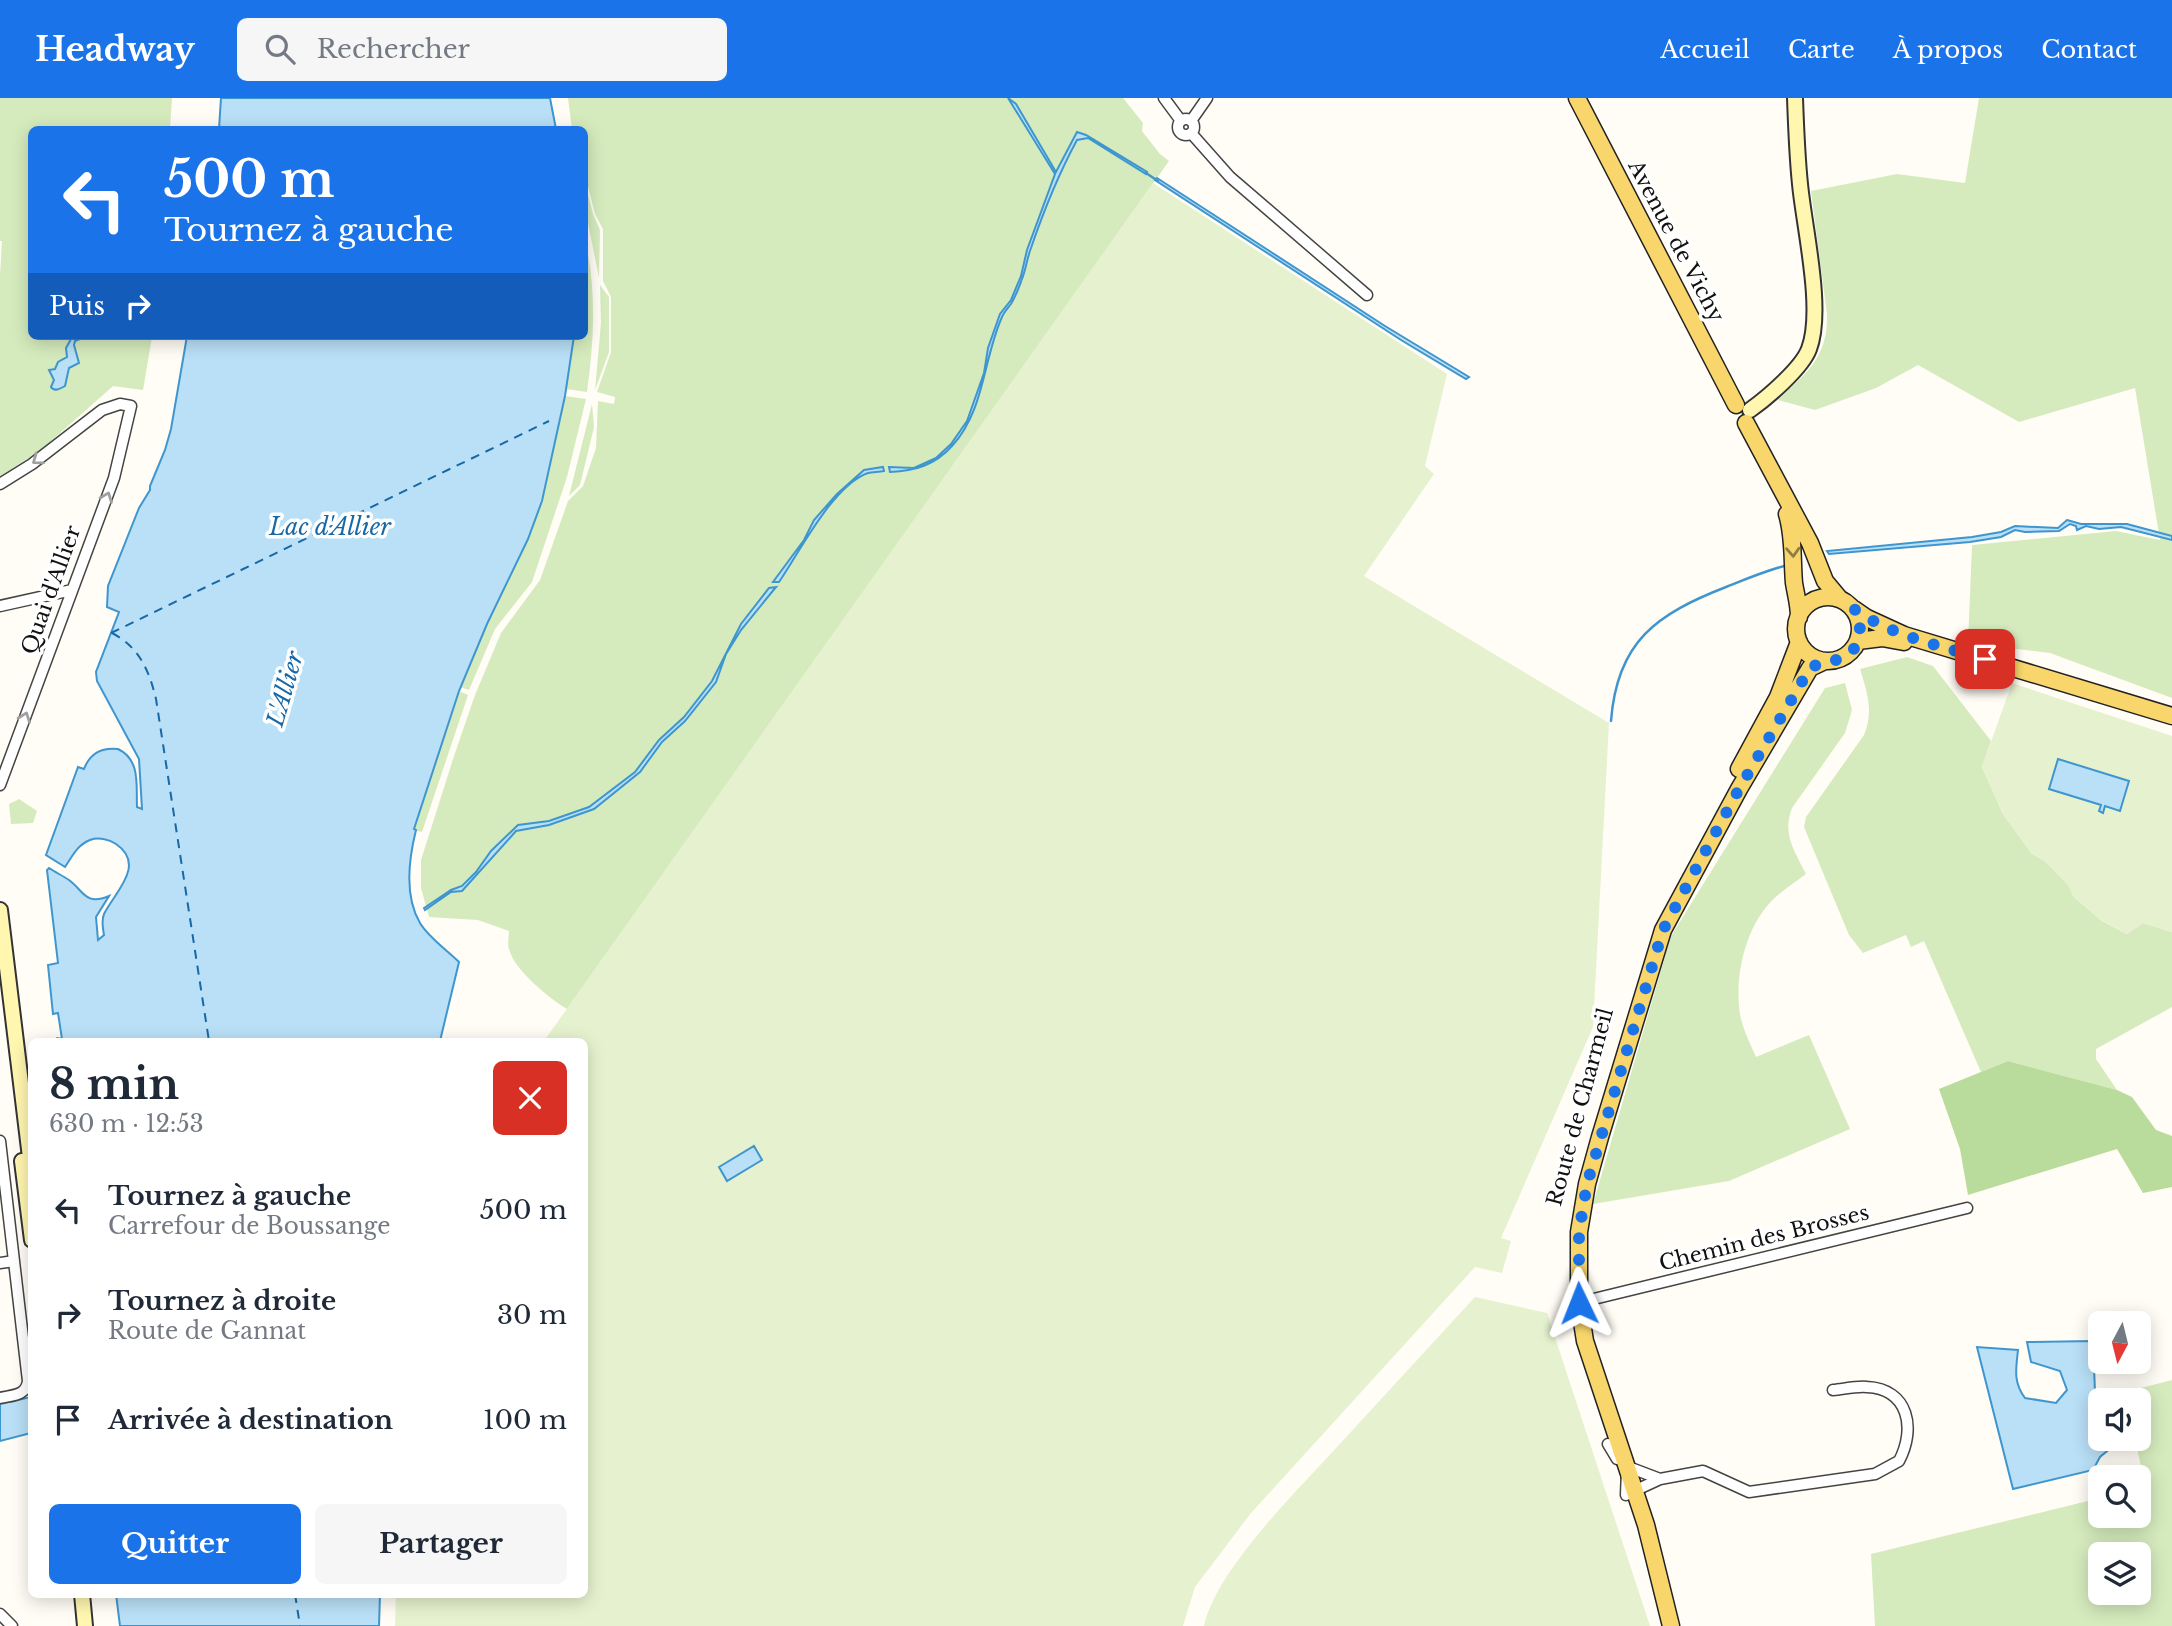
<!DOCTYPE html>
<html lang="fr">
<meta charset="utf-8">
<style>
:root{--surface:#fff;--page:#f6f6f7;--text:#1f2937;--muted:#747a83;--accent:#1a73e8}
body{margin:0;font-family:"Libre Baskerville",serif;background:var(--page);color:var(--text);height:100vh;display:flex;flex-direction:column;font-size:26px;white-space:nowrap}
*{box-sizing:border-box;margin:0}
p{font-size:23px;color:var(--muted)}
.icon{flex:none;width:38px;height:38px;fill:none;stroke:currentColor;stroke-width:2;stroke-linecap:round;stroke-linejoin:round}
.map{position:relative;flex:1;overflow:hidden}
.panel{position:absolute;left:28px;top:940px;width:560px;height:560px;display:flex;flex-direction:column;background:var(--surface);border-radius:10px;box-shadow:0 4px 18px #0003}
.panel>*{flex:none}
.banner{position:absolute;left:28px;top:28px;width:560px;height:214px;border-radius:10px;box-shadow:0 4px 18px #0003;background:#1a73e8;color:#fff;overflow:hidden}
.needle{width:46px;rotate:187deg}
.controls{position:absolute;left:2088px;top:1213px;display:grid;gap:14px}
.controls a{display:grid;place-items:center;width:63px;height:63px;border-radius:10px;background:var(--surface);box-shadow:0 4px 18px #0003;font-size:35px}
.pin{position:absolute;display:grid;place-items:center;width:60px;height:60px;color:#fff;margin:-30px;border-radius:14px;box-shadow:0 4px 10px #0006}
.me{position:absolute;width:77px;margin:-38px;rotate:358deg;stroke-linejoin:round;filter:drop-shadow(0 0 5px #0008)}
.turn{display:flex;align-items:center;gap:24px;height:147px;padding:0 21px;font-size:32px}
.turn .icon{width:91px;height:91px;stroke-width:2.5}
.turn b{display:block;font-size:49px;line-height:60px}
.then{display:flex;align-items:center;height:66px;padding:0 21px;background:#0003;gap:14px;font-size:26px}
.round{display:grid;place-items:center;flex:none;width:74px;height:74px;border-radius:10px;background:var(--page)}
.head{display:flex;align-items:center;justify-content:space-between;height:119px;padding:0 21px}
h1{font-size:42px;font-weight:800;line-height:52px}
.action{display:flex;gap:14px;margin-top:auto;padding:14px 21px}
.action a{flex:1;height:80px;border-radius:10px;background:var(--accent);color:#fff;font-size:28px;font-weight:800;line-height:80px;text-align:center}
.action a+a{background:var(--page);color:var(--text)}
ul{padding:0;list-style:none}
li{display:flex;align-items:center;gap:21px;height:105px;padding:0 21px}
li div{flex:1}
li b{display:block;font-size:26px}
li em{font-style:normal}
header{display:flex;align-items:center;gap:42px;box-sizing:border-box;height:98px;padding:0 35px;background:var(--accent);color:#fff}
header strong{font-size:33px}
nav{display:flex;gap:38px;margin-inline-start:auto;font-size:24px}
.search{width:490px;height:63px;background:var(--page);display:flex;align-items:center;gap:18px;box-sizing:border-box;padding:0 24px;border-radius:10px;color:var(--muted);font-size:26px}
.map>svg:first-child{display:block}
.green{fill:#d5ebbd;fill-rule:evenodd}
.forest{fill:#b9dc9c}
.pitch{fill:#e6f2cf}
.water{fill:#b9e0f7;stroke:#3f96cf;stroke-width:2}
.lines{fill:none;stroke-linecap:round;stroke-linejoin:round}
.stream{stroke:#3f96cf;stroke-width:2.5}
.ferry{stroke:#1768a6;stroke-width:2;stroke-dasharray:9 7;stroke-linecap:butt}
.street-casing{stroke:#444;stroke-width:13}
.secondary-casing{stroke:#333;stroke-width:18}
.primary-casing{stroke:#222;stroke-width:19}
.street{stroke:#fff;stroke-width:10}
.secondary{stroke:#fff6b0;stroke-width:14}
.primary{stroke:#f9d66b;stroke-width:16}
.oneway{stroke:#a0a0a0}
.oneway2{stroke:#917d42}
.route{stroke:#1a73e8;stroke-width:12;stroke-dasharray:0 21.6}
.labels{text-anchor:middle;stroke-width:7;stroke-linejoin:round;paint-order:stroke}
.street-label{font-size:21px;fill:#111;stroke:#fff}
.water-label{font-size:23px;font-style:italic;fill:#1768a6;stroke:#fff}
</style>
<header>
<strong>Headway</strong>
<div class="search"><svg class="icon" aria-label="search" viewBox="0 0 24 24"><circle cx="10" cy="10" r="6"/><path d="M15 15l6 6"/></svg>Rechercher</div>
<nav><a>Accueil</a><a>Carte</a><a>À propos</a><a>Contact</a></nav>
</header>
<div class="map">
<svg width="2172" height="1528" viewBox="0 0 2172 1528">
<rect width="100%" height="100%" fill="#fffdf5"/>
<path class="green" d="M 0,0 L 172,0 L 170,31 L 32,32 L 32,238 L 152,239 L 143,292 L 113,288 L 41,352 L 0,378 L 0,178 L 2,143 L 0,143 Z
M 568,0 L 1123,0 L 1143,25 L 1142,33 L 1160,56 L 1169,63 L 567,911 C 549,900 514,872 509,851 C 507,846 509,838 509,833 L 478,822 L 429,819 L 421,790 L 421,762 L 454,658 L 475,597 L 501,535 L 540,482 L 568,403 L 583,388 L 596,350 L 598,303 L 614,306 L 615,299 L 597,294 L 611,254 L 611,199 L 603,183 L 603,131 L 595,116 L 585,76 L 584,32 L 572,31 Z
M 1979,0 L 2172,0 L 2172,600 L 2050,555 L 1968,545 L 1972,447 L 2116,433 L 2160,442 L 2135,290 L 2019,324 L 1918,267 L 1876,290 L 1815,312 L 1778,302 C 1807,274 1828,260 1827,216 L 1811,93 L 1897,76 L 1965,85 Z
M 584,81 L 593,116 L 600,132 L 599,180 L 585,110 Z
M 585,142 C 597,193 594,242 587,294 L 566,291 L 574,238 L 584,238 Z
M 600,187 L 609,199 L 609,254 L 595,292 L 601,225 Z
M 565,298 L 586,301 L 567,379 L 532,484 L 495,531 L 469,592 L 460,589 L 487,526 L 528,441 L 542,403 Z
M 592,306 L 594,329 L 580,387 L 569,398 Z
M 1907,559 L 1933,568 L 1991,643 L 1982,669 L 2003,716 L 2032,756 L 2045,763 L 2069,788 L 2073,798 L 2102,823 L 2127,836 L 2143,825 L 2172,834 L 2172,909 L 2096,951 L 2096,961 L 2117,992 L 2008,963 L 1981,974 L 1924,843 L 1911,849 L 1906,837 L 1863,855 L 1849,837 L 1804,729 L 1806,719 L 1864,637 C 1874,613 1867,594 1860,571 Z
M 1845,585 L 1852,612 L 1845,635 L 1792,710 C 1782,736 1794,752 1806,776 C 1793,786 1779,794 1768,807 C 1746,832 1736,874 1739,908 C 1740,926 1749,943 1756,959 L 1809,937 L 1850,1031 L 1729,1083 L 1593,1106 L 1671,838 L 1825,590 Z
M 459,593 L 468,597 L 422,734 L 414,732 Z
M 19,701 L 37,713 L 33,725 L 11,726 L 9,706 Z
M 2172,1282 L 2172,1528 L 1875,1528 L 1871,1456 L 2100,1400 L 2100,1418 L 2138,1418 L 2139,1389 L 2145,1387 L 2135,1341 L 2138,1340 L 2138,1302 L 2127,1302 L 2125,1294 ZM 2100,1456 L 2138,1456 L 2138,1494 L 2100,1494 Z"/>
<path class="forest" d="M 2008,963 L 2117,992 L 2132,999 L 2156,1032 L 2172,1038 L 2172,1089 L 2143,1095 L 2117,1051 L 1968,1097 L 1960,1051 L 1939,991 Z"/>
<path class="pitch" d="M 1153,85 L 1447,276 L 1425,368 L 1434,376 L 1364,478 L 1609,625 L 1593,929 L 1501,1140 L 1511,1143 L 1502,1175 L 1475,1169 L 1251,1415 L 1195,1489 L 1183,1528 L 395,1528 L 396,1496 L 584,1496 L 584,943 L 544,943 Z
M 2012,585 L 2172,638 L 2172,834 L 2143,825 L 2127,836 L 2101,822 L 2073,798 L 2069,788 L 2045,763 L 2032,756 L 2003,716 L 1982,669 Z
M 1475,1199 L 1547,1215 L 1650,1528 L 1204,1528 C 1216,1472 1297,1393 1337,1349 C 1383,1299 1429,1249 1475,1199 Z"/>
<path class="water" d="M 221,0 L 550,0 L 556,31 L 219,31 Z
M 1008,0 L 1016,6 L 1056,74 L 1077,34 L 1086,37 L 1147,74 L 1146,76 L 1088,40 L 1077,42 C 1058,77 1044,112 1031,150 C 1027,160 1026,171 1022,181 C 1019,189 1016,198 1011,206 C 1008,210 1004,214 1002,219 C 983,261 985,312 952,348 C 935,367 915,373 890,374 L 889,369 L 914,370 L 936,360 L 951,346 L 967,323 L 984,275 L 988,250 L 1000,216 L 1011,202 L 1021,178 L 1027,152 L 1055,76 Z
M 1157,80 L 1385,228 L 1469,279 L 1466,281 L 1401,242 L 1155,82 Z
M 69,238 L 87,238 L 75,243 L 74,247 L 79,265 L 69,270 L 65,288 C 60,291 54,294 51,289 L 54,282 L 49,272 L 55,271 L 58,264 L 67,259 L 66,250 L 71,241 Z
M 187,238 L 574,238 L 565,298 L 542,403 L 528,441 L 487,526 L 459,593 L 414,731 L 416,732 C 409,760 404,798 420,825 C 429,840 447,852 459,864 L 440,943 L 55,943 L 57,940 L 62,941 L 58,915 L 53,916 L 48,867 L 58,865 L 47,772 L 49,770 C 55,774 63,778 69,782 C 84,793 85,808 109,798 L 96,819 L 98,842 L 104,837 C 103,831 101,823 104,816 C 114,795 147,767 116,746 C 109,741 98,739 90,742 C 77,747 72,759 65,769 L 46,757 L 78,669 L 84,671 C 90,655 101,649 118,651 C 141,662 136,688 137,709 L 142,711 L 139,661 L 97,583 L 96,574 L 119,514 L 107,509 L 108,488 L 139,410 L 150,392 L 150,388 L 165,352 L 171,331 Z
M 883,369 L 884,373 C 879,374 873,374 868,375 C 833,387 799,455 779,484 L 773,484 L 804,442 L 814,422 L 837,396 L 864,372 Z
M 2067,422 L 2081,426 L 2127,426 L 2172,438 L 2172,442 L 2121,429 L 2099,431 L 2086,428 L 2077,432 L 2076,428 L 2070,426 L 2059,433 L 2025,434 L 2015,432 L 2001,439 L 1970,444 L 1829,456 L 1827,453 L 1972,439 L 2001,434 L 2015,428 L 2058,430 Z
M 776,489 L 741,532 L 726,556 L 716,584 L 685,623 L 662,644 L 640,674 L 594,711 L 549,727 L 516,733 L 462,793 L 451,794 L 425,812 L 424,810 L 451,792 L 462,788 L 476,774 L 491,753 L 518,727 L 549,723 L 589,709 L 635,674 L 659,642 L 684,619 L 712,583 L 741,526 L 769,490 Z
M 2058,661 L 2129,683 L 2120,713 L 2105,708 L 2103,715 L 2099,713 L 2101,707 L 2049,691 Z
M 754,1048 L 762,1062 L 727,1083 L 719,1069 Z
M 2093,1243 L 2095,1294 L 2102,1302 L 2100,1302 L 2100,1340 L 2118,1341 L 2118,1344 L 2100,1359 L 2093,1372 L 2013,1391 L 1977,1249 L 2018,1252 C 2016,1271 2013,1284 2025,1300 L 2056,1305 L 2067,1292 L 2060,1273 L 2031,1264 L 2027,1244 Z
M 31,1299 L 31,1335 L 0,1343 L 0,1306 Z
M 116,1496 L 380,1496 L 379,1528 L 120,1528 Z"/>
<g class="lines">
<path class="stream" d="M 1146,75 L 1158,83
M 1611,623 C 1617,543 1657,516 1726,489 C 1746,481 1767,472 1788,467"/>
<path class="ferry" d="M 111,535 L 549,323
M 112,535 C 139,549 149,572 156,601 L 209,943
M 295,1496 L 300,1528"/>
<defs>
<path id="street" d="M 1164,0 L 1181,23
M1178 29a8 8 0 1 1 16 0a8 8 0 1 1-16 0Z
M 1191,23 L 1207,0
M 1191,35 L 1230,79 L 1367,197
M 0,386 L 32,366 L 102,312 L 120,306 L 131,308 L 114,380 L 0,687
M 0,508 L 72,492
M 0,1043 L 28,1283 C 26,1298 13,1297 0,1300
M 0,1165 L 14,1163
M 1569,1207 L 1967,1110
M 1608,1346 L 1617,1361
M 1631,1390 L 1634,1393 L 1660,1381 L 1703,1373 L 1749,1394 L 1875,1376 L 1899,1363 C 1916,1331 1909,1291 1867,1289 C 1856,1288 1844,1291 1833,1292
M 1626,1397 L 1627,1371 L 1631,1370 L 1660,1381
M 0,1516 L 12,1528"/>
<path id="secondary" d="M 1750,312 C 1767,300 1802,270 1809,251 C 1824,212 1804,129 1800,86 C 1797,57 1796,28 1795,0
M 0,812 L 32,1076
M 22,1063 L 32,1142
M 82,1496 L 85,1528"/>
<path id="primary" d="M 1577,0 L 1736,307
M 1746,325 L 1810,445 L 1825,483 L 1840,501
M 1787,416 C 1794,439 1792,462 1794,485 C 1796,497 1799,507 1799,519
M1796 531a32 32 0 1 1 64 0a32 32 0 1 1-64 0Z
M 1854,511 L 1867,520 L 1904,537 L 2172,618
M 1858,543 L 1882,540 L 1904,544
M 1739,671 L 1778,599 L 1799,544
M 1671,1528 L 1646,1427 L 1585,1243 L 1579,1205 L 1579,1134 L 1587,1086 L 1600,1039 L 1663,832 L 1739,691 L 1810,570 L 1825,563"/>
</defs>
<use href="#street" class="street-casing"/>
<use href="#secondary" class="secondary-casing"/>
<use href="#primary" class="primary-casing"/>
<use href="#street" class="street"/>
<use href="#secondary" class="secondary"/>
<use href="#primary" class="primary"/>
</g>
<defs><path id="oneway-chevron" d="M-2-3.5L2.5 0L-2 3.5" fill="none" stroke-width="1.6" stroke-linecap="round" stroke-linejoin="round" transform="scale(1.75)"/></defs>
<g class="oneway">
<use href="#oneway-chevron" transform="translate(37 362) rotate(144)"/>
<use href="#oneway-chevron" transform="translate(107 399) rotate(-69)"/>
<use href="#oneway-chevron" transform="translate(25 619) rotate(-70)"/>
</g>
<use class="oneway2" href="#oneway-chevron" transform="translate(1793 454) rotate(87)"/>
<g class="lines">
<path class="route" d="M 1579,1205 L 1579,1134 L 1587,1086 L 1663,832 L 1739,691 L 1810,570 C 1815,568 1820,564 1826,563 C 1831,562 1836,563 1842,560 C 1862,551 1864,528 1854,511 C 1892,538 1940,548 1985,561"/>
</g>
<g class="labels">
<g class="street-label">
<text transform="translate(1676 143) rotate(62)" y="7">Avenue de Vichy</text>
<text transform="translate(51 492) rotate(-70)" y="7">Quai d'Allier</text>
<text transform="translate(1580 1009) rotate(-75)" y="7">Route de Charmeil</text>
<text transform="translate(1764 1140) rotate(-14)" y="7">Chemin des Brosses</text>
</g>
<g class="water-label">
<text x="330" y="437">Lac d'Allier</text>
<text transform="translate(285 591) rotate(-74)" y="8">L'Allier</text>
</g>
</g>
</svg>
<div class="controls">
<a><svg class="needle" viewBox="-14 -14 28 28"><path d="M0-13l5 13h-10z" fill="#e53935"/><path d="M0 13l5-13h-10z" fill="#747a83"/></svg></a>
<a><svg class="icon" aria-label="sound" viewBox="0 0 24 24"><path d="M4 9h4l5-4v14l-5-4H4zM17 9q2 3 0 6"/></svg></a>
<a><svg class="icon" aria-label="search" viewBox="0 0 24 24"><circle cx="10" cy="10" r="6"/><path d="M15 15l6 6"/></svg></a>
<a><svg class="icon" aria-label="layers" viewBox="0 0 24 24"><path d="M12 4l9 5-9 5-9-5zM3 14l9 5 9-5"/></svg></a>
</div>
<div class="pin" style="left:1985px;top:561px;background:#d93025"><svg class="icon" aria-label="arrive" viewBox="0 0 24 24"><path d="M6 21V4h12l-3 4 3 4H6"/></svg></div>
<svg class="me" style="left:1579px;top:1205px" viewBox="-20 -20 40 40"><path d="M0-17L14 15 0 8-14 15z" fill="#1a73e8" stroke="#fff" stroke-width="4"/></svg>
<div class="banner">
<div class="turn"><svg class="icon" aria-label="left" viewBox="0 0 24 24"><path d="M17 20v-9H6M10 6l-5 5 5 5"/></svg><div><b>500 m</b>Tournez à gauche</div></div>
<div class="then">Puis<svg class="icon" aria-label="right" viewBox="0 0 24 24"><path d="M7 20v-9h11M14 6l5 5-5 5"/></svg></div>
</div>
<section class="panel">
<div class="head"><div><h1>8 min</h1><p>630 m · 12:53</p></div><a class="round" style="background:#d93025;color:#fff"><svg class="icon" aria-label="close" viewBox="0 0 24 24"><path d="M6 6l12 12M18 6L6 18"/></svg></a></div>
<ul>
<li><svg class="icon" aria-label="left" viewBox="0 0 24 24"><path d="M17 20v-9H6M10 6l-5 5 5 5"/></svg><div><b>Tournez à gauche</b><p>Carrefour de Boussange</p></div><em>500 m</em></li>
<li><svg class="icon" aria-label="right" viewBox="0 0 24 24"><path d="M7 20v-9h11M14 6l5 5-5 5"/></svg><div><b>Tournez à droite</b><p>Route de Gannat</p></div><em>30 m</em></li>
<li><svg class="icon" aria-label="arrive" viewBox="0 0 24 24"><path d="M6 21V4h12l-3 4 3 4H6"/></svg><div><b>Arrivée à destination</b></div><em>100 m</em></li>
</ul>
<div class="action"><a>Quitter</a><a>Partager</a></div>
</section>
</div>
